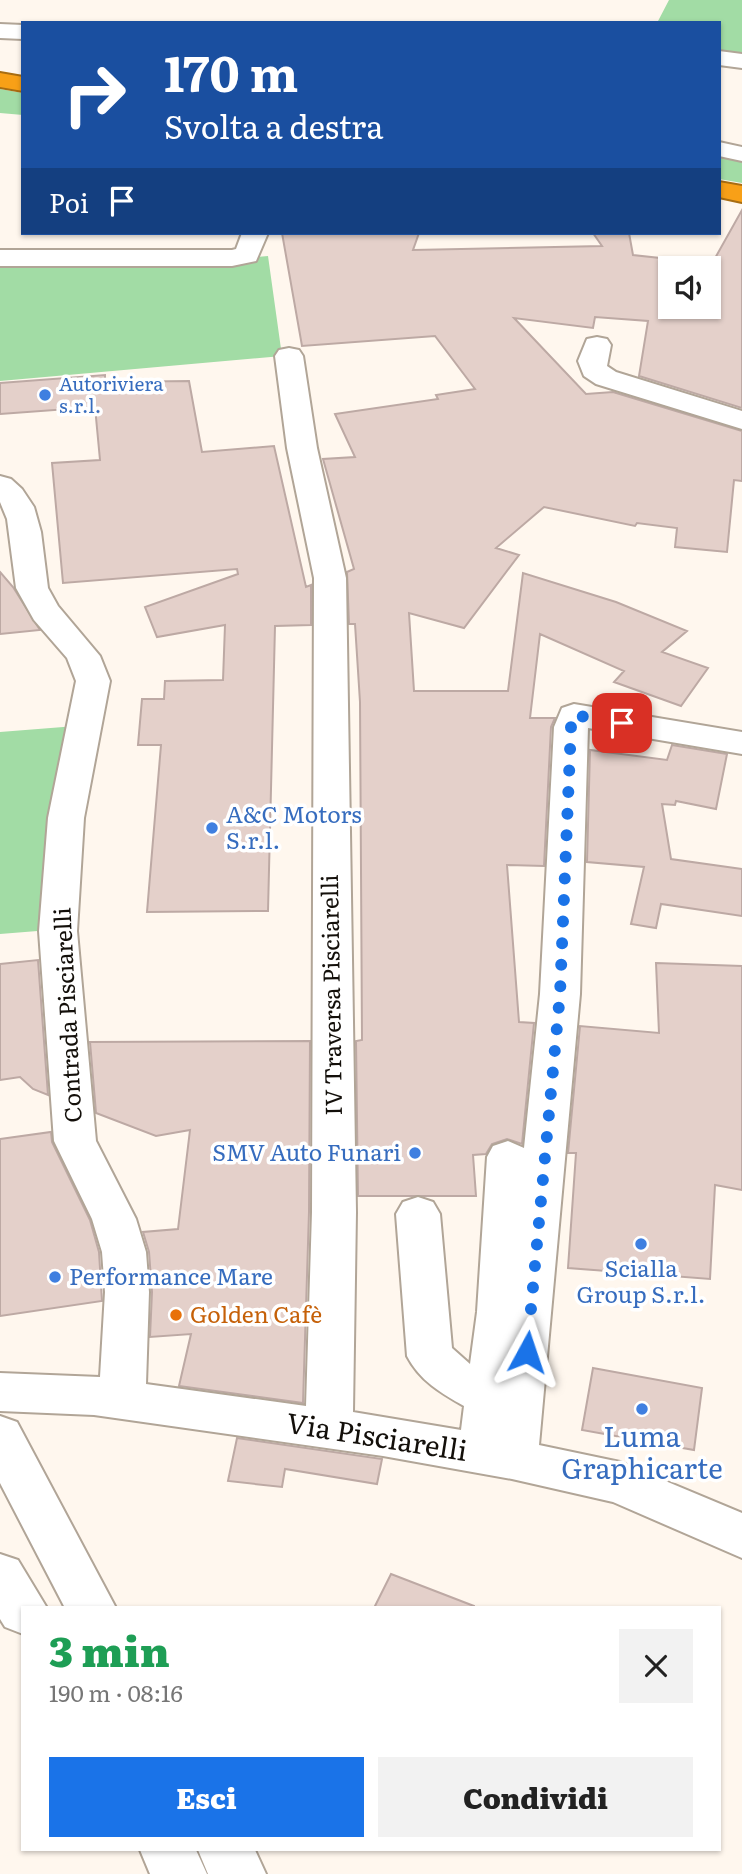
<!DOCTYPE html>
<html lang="it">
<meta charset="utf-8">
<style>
:root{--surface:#fff;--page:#f2f2f2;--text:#222;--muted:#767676;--accent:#1a73e8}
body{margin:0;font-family:Literata,serif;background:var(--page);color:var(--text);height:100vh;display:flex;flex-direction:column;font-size:26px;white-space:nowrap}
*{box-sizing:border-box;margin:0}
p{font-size:23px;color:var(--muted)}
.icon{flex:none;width:38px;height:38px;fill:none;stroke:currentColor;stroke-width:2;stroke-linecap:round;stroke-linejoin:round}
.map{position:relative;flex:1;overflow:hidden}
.drawer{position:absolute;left:21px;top:1606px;width:700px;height:245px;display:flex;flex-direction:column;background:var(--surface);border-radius:0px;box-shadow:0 2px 5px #0004}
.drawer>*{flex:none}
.hud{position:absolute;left:21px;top:21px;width:700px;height:214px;border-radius:0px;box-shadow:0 2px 5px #0004;background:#1a4fa0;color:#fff;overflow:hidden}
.controls{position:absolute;left:658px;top:256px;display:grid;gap:14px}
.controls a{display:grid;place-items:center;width:63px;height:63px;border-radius:0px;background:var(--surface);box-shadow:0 2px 5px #0004;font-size:35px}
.pin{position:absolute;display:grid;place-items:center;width:60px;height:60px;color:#fff;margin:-30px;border-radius:14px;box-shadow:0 4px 10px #0006}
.me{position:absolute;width:77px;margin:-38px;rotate:5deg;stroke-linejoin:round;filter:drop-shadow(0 0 5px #0008)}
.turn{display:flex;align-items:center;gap:24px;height:147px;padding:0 28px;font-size:32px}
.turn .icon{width:91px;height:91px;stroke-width:2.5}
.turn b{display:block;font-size:49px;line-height:60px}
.then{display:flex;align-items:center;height:66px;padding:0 28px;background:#0003;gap:14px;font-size:26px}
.round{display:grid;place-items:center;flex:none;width:74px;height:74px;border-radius:0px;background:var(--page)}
.head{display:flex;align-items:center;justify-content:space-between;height:119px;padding:0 28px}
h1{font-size:42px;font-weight:800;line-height:52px;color:#1e9e55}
.primary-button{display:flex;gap:14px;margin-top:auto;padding:14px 28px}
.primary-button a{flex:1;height:80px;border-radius:0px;background:var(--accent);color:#fff;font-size:28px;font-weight:800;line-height:80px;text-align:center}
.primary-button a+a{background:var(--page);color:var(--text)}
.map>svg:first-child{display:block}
.green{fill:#a2dca5}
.building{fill:#e4d0ca;stroke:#bda9a4;stroke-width:2;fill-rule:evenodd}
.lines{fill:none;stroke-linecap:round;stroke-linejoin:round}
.minor-casing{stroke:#b1a597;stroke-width:4}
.highway-casing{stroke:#a86d12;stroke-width:4}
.minor{fill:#fff;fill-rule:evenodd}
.highway{fill:#f8a017;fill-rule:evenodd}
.route{stroke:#1a73e8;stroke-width:12;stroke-dasharray:0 21.6}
.shop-dot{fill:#3f7fe0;stroke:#fff;stroke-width:2.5}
.food-dot{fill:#e8710a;stroke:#fff;stroke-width:2.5}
.labels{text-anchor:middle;stroke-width:7;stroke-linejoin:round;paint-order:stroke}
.far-shop-label{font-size:19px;fill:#366cbe;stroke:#fff;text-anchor:start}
.shop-label{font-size:23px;fill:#366cbe;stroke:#fff;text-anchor:start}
.street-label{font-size:23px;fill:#130f0a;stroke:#fff}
.food-label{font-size:23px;fill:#c56008;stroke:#fff;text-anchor:start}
.near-street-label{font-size:28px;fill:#130f0a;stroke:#fff}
.near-shop-label{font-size:28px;fill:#366cbe;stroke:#fff}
</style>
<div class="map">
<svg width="742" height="1874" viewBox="0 0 742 1874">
<rect width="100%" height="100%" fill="#fff7ee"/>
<path class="green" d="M 669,0 L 742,0 L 742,58 L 719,54 L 719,23 L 657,23 Z
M 0,89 L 23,93 L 23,115 L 0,113 Z
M 719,153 L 742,158 L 742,183 L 719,179 Z
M 268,256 L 282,356 L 0,381 L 0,263 L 203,262 Z
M 76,726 L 50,930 L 0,934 L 0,732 Z"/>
<path class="building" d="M 742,210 L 742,408 L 639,376 L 648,321 L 595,317 L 593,328 L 514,318 L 586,394 L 613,392 L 742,431 L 742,481 L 734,480 L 727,552 L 675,547 L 677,528 L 637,523 L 635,526 L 544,507 L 496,548 L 519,555 L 464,628 L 409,613 L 414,691 L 508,691 L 523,573 L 616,602 L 687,631 L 662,652 L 708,668 L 681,706 L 614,682 L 624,671 L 540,634 L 530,718 L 555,718 L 551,727 L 544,866 L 507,865 L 519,1022 L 534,1023 L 522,1144 L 507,1139 L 492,1144 L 486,1154 L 473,1155 L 476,1196 L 358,1196 L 356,1041 L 362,1040 L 360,702 L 355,624 L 349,624 L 347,572 L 354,569 L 323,459 L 355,457 L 335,414 L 438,399 L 436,395 L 475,389 L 435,336 L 302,346 L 282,233 L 419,233 L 413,250 L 602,246 L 593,233 L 629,233 L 633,255 L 706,263 L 709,260 L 714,260 ZM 670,268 L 709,268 L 709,306 L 670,306 Z
M 105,375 L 105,382 L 189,381 L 202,452 L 274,446 L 306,587 L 311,585 L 311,625 L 275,626 L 268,911 L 147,912 L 161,745 L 138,745 L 142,699 L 164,699 L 165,681 L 223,680 L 225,625 L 157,637 L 145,607 L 238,574 L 237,569 L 63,583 L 52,463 L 100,460 L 95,407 L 0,414 L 0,383 Z
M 0,572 L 13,587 L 40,630 L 0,634 Z
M 672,745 L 727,754 L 716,809 L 676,801 L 675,805 L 662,804 L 671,859 L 742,869 L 742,916 L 661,904 L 656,928 L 631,924 L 644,867 L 587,862 L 590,750 L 667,760 Z
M 38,960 L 48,1095 L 33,1089 L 20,1077 L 0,1080 L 0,964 Z
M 656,963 L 742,966 L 742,1190 L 715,1185 L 710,1279 L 568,1268 L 576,1153 L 568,1153 L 580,1026 L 659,1033 Z
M 310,1041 L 309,1212 L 303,1403 L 179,1386 L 191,1334 L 150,1337 L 152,1292 L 149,1252 L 143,1232 L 178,1229 L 190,1130 L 156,1136 L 96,1113 L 90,1042 Z
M 51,1132 L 52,1142 L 90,1220 L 99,1252 L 102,1301 L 0,1316 L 0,1139 Z
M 593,1368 L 702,1388 L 694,1450 L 582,1430 Z
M 237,1438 L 382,1459 L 377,1484 L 285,1469 L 282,1487 L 228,1481 Z
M 391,1574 L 474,1606 L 474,1608 L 374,1608 Z"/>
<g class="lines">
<defs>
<path id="minor" d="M 0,24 L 23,25 L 23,39 L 0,38 Z
M 719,51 L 742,54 L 742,68 L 719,65 Z
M 719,142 L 742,147 L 742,161 L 719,156 Z
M 242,233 L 268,233 L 256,261 L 232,266 L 0,266 L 0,250 L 232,250 L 236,249 Z
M 597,337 L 607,339 L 611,345 L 607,366 L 616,372 L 742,411 L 742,429 L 596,384 L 584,376 L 578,361 L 587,339 Z
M 289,348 L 299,350 L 303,356 L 317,448 L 346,578 L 356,1212 L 353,1412 L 461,1430 L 464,1406 C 441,1393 420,1381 407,1356 L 396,1214 L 403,1202 L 418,1197 L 433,1202 L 440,1214 L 452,1348 L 470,1364 L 477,1312 L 487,1157 L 493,1146 L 508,1141 L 524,1148 L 540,994 L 554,727 L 562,708 L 574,704 L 742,732 L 742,754 L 588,728 L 580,994 L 539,1445 L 620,1462 L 742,1513 L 742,1558 L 613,1502 L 512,1479 L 383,1456 L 94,1415 L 0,1411 L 0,1373 L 100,1377 L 105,1292 L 102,1252 L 92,1219 L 54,1141 L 39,931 L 48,818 L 76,681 L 67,658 L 34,620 L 16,588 L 7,519 L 0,502 L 0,476 L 11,479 L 22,489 L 34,507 L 41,532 L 48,588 L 58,606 L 100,656 L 110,681 L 84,818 L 77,931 L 96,1141 L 136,1219 L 146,1252 L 149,1292 L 146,1384 L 306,1406 L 312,1212 L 314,578 L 287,448 L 275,356 L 279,350 Z
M 0,1416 L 17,1422 L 116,1608 L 65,1608 L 0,1483 Z
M 0,1554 L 18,1560 L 47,1608 L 23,1608 L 23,1634 L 5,1627 L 0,1619 Z
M 140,1850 L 196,1850 L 207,1874 L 150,1874 Z
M 198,1850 L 255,1850 L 266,1874 L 208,1874 Z"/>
<path id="highway" d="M 0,73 L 23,77 L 23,91 L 0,87 Z
M 719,182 L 742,186 L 742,202 L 719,197 Z"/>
</defs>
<use href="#minor" class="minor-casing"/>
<use href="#highway" class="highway-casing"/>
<use href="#minor" class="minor"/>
<use href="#highway" class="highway"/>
</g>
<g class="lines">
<path class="route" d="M 527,1352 L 560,994 L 571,727 L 574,715 L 622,723"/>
</g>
<g class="shop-dot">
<circle cx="45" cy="395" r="7"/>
<circle cx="212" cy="828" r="7"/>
<circle cx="415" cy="1153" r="7"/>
<circle cx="641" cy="1244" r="7"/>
<circle cx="55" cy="1277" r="7"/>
<circle cx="642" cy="1409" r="7"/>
</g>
<circle class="food-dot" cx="176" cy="1315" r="7"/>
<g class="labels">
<g class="far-shop-label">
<text x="59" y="391">Autoriviera<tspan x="59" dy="22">s.r.l.</tspan></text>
</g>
<g class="shop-label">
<text x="226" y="823">A&amp;C Motors<tspan x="226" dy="26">S.r.l.</tspan></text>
<text x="401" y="1161" text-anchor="end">SMV Auto Funari</text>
<text x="641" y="1277" text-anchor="middle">Scialla<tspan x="641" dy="26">Group S.r.l.</tspan></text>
<text x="69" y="1285">Performance Mare</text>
</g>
<g class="street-label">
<text transform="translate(332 995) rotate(-91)" y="8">IV Traversa Pisciarelli</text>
<text transform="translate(68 1015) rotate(-93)" y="8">Contrada Pisciarelli</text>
</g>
<g class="food-label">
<text x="190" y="1323">Golden Cafè</text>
</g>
<g class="near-street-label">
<text transform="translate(377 1437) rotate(9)" y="10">Via Pisciarelli</text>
</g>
<g class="near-shop-label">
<text x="642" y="1447">Luma<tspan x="642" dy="32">Graphicarte</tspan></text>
</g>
</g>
</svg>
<div class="controls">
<a><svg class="icon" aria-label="sound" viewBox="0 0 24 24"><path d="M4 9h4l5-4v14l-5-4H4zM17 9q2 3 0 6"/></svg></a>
</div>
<div class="pin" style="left:622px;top:723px;background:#d93025"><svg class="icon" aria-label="arrive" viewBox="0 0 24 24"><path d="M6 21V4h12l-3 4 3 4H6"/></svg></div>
<svg class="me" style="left:527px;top:1352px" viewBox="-20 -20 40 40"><path d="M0-17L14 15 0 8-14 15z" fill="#1a73e8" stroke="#fff" stroke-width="4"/></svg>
<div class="hud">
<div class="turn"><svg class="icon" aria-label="right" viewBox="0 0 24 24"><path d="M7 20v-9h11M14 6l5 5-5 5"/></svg><div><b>170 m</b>Svolta a destra</div></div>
<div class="then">Poi<svg class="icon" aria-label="arrive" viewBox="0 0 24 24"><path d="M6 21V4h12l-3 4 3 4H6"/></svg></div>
</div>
<section class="drawer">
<div class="head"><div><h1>3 min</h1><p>190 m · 08:16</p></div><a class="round"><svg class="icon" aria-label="close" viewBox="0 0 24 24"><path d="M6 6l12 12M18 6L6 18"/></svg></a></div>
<div class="primary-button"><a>Esci</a><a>Condividi</a></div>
</section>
</div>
